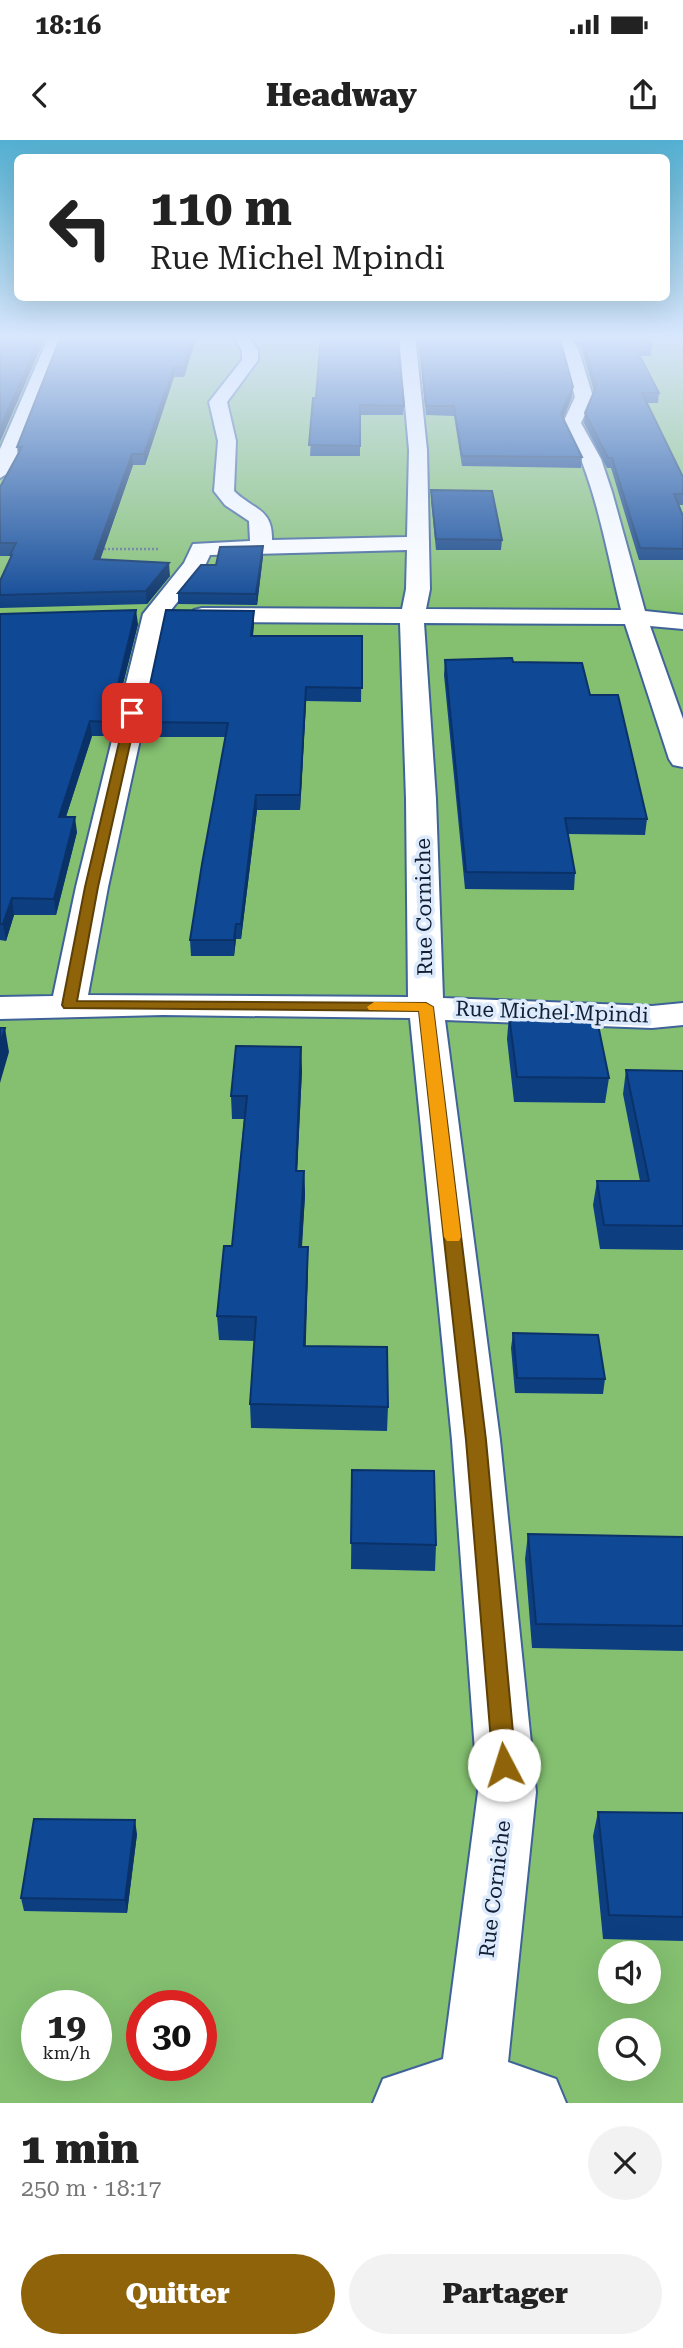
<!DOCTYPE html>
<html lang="fr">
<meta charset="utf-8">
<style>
:root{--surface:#fff;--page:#f2f2f2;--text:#222;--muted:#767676;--accent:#8e6309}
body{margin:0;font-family:"Roboto Serif",serif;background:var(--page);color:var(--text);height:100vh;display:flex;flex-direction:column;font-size:26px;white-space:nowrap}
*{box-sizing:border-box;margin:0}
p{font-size:23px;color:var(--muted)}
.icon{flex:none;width:38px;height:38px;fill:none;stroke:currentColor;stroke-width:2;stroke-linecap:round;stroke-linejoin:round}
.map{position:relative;height:1963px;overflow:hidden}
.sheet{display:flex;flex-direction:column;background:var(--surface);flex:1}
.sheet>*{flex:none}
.guide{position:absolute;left:14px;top:14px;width:656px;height:147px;border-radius:10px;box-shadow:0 7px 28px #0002;background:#fff;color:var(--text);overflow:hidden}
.tools{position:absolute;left:598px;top:1801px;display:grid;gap:14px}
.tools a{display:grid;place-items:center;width:63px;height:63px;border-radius:50%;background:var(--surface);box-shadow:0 7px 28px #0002;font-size:35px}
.speed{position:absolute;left:21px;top:1850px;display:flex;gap:14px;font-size:35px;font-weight:700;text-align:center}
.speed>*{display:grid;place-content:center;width:91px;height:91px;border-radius:50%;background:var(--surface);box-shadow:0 7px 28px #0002;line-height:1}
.speed small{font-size:18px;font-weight:400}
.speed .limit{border:10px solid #d22;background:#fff;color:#111}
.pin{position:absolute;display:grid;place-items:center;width:60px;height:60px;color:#fff;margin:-30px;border-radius:14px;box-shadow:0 4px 10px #0006}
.me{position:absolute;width:77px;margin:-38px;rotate:355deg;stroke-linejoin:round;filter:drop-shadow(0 0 5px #0008)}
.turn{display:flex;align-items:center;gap:24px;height:147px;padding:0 21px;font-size:32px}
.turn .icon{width:91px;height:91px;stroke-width:2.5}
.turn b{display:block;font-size:49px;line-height:60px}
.round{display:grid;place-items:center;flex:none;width:74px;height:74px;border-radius:37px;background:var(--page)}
.summary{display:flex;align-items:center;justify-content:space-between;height:119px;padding:0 21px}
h1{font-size:42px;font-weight:800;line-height:52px}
.button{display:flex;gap:14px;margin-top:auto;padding:14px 21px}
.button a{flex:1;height:80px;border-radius:42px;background:var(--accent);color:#fff;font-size:28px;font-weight:800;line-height:80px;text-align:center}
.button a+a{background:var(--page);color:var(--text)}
.status{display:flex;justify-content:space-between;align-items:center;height:49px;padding:0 35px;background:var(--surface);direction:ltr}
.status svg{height:19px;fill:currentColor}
header{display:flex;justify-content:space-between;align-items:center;height:91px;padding:0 21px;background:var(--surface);font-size:32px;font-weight:800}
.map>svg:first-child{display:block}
.green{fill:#84c070;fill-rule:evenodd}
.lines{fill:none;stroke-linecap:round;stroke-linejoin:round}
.street-casing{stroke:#3f6398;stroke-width:4}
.path{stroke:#5a7194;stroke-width:2.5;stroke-dasharray:2 2;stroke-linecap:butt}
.street{fill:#fff;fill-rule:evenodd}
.wall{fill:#0d3e80}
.shaded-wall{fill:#0a3268}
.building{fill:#0f4895;stroke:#0a3268;stroke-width:2}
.route{fill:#8e6309;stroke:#5c4006;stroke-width:2}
.slow{fill:#f59e0b}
.labels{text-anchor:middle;stroke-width:7;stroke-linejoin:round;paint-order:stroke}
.street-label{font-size:21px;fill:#101f36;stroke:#ddeafc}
</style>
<div class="status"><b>18:16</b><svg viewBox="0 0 49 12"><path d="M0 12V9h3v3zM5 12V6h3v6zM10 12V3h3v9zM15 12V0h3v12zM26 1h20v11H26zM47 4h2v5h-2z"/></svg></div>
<header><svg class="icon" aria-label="back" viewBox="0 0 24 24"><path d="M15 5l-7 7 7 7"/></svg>Headway<svg class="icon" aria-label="share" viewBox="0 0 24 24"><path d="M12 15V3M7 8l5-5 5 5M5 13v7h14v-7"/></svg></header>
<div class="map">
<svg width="683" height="1963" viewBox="0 0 683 1963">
<rect width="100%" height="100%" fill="#aacafa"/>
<path class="green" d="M 0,196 L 683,196 L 683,1963 L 0,1963 ZM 611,1813 L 649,1813 L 649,1852 L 611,1852 ZM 37,1866 L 96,1866 L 96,1925 L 37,1925 ZM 142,1866 L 201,1866 L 201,1925 L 142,1925 ZM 611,1890 L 649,1890 L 649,1928 L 611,1928 Z"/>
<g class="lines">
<defs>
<path id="street" d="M 49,196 L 65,196 L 10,332 L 0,338 L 0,309 Z
M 232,196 L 248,196 L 258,210 L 258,220 L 227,262 L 236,301 L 234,351 C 253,370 273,368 272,400 L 407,397 L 409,310 L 399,196 L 415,196 L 427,310 L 430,449 L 426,469 L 621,470 C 609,421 600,369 582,322 C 577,308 568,297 563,283 L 575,257 L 563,211 L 555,196 L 571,196 L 579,211 L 593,257 L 581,283 L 601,319 L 612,352 L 645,471 L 683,475 L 683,489 L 650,486 L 683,579 L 683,627 L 673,625 L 669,619 L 625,484 L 424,483 L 436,659 L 443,858 L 652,866 L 683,863 L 683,885 L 652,888 L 445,880 L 500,1300 L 536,1652 L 508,1922 L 556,1939 L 566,1963 L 373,1963 L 383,1939 L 443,1919 L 478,1652 L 452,1300 L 410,878 L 163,875 L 0,879 L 0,857 L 53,856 L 76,747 L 143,474 L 184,423 L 193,404 L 250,401 L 249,381 L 225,365 L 214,351 L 218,301 L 209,262 L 242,220 L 242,210 ZM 407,410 L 406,449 L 402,469 L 202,468 L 194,470 L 190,475 L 194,480 L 202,482 L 400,483 L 406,659 L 408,857 L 88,855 L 108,747 L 167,475 L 203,430 L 210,415 Z"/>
</defs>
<use href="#street" class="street-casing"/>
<path class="path" d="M 100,409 L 158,409"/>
<use href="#street" class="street"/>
</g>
<path class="wall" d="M 61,196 L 197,196 L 184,237 L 174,237 L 145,325 L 133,325 L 100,419 L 170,436 L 147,464 L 0,468 L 0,441 L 11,419 L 10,416 L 0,416 L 0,347 L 18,315 L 17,307 Z
M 418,196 L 558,196 L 572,257 L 563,278 L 582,317 L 581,328 L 462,326 L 454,276 L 426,275 Z
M 573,196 L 647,196 L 652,207 L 651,216 L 640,216 L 659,253 L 658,263 L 647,263 L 683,337 L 683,365 L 678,365 L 683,376 L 683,420 L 639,420 L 611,328 L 607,328 L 584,283 L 585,273 L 594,252 L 582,210 Z
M 313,258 L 404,266 L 403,275 L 360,275 L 360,316 L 310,316 Z
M 431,350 L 502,400 L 501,410 L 436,410 L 431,360 Z
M 263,416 L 257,465 L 178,464 L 178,453 L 216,425 Z
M 0,474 L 138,484 L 110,596 L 92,596 L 66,677 L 77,692 L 56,775 L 14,775 L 6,801 L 0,800 Z
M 254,484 L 253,496 L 362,496 L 361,562 L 306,561 L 300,670 L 257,670 L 241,799 L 236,799 L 234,816 L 191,816 L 190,800 L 225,597 L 143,597 L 142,582 Z
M 445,520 L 513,522 L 590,555 L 647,679 L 645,695 L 568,694 L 575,733 L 574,750 L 465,749 L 444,535 Z
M 509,875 L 609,938 L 605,963 L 514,962 L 507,899 Z
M 302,930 L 297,1031 L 304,1031 L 305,1055 L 302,1107 L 308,1131 L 305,1206 L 388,1267 L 387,1291 L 251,1288 L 250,1264 L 255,1201 L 219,1200 L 217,1176 L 232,1106 L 244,979 L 232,979 L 231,956 Z
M 626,930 L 683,931 L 683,1110 L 600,1109 L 593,1065 L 597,1041 L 640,1041 L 623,954 Z
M 513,1193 L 605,1239 L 603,1254 L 515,1253 L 511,1208 Z
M 352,1330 L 436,1405 L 435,1431 L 351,1429 Z
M 528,1394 L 683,1397 L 683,1511 L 532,1508 L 525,1419 Z
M 598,1672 L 683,1673 L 683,1801 L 603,1799 L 593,1696 Z
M 137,1694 L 127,1773 L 24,1771 L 21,1758 Z"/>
<path class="shaded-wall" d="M 41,196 L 46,196 L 0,302 L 0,288 Z
M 193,196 L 197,196 L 184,237 L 183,227 Z
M 174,227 L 174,237 L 145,325 L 144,314 Z
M 573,247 L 572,257 L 561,284 L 561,274 Z
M 132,314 L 133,325 L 96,432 L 94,419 Z
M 263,406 L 263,416 L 257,465 L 256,454 Z
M 169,423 L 170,436 L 147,464 L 146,451 Z
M 136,470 L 138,484 L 110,596 L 109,582 Z
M 254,471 L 254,484 L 251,509 L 251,496 Z
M 306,547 L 306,561 L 300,670 L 300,655 Z
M 90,581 L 92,596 L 61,692 L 59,677 Z
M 256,655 L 257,670 L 241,799 L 241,784 Z
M 75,677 L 77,692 L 56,775 L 54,759 Z
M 12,758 L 14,775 L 6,801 L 3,784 Z
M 236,784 L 236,799 L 234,816 L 234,800 Z
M 5,888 L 9,912 L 0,943 L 0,905 Z
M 301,907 L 302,930 L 296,1055 L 296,1031 Z
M 304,1031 L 305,1055 L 300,1131 L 299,1107 Z
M 308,1107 L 308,1131 L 305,1230 L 304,1206 Z
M 135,1680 L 137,1694 L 127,1773 L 125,1760 Z"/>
<path class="building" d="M 0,196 L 41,196 L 0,288 Z
M 61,196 L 193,196 L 183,227 L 174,227 L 144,314 L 132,314 L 94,419 L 169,423 L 146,451 L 0,455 L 0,441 L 12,415 L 10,415 L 16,403 L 0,403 L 0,347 L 22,307 L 17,307 Z
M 321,196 L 397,196 L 404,266 L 360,265 L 360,306 L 309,305 L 313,258 L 316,258 Z
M 419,196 L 558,196 L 561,203 L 573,247 L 561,274 L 582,317 L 462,316 L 454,266 L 426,266 Z
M 579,196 L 647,196 L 652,207 L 635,207 L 659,253 L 642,253 L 683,337 L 683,354 L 674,354 L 683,376 L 683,409 L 640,408 L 612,318 L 608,318 L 585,273 L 596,247 L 582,201 Z
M 431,350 L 492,351 L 502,400 L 436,399 Z
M 263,406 L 256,454 L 178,453 L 201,425 L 216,425 L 220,407 Z
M 136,470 L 109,582 L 90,581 L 59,677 L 75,677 L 54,759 L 12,758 L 3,784 L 0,784 L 0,474 Z
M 166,470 L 254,471 L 251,496 L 362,496 L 362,548 L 306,547 L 300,655 L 256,655 L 241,784 L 236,784 L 234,800 L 190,800 L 202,724 L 228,583 L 142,582 Z
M 512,518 L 513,522 L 582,523 L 590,555 L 618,555 L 647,679 L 565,678 L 575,733 L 466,732 L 445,520 Z
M 509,875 L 596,875 L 609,938 L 517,937 Z
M 0,888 L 5,888 L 0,905 Z
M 236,906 L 301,907 L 296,1031 L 304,1031 L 299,1107 L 308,1107 L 304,1206 L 387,1207 L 388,1267 L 250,1264 L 256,1177 L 217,1176 L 224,1106 L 232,1106 L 247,956 L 231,956 Z
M 626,930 L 683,931 L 683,1086 L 604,1085 L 597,1041 L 649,1041 Z
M 513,1193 L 598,1195 L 605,1239 L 517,1238 Z
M 352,1330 L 434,1331 L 436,1405 L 351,1403 Z
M 528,1394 L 683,1397 L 683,1486 L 536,1484 Z
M 598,1672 L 683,1673 L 683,1777 L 609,1775 Z
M 34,1679 L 135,1680 L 125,1760 L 21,1758 Z"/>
<linearGradient id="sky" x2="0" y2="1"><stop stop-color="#53b0d2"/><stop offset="0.42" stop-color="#d9e7fd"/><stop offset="1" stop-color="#d9e7fd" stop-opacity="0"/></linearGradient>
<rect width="683" height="471" fill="url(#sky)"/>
<path class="route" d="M 132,570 L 137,573 L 98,747 L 77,861 L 426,863 L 433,867 L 486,1300 L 516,1625 L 513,1633 L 504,1636 L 496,1633 L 493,1625 L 466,1300 L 419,871 L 64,868 L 62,865 L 85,747 L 126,573 Z"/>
<path class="slow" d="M 374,862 L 426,863 L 433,867 L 461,1097 L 459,1101 L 447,1101 L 444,1097 L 419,871 L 369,870 L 367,867 Z"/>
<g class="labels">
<g class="street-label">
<text transform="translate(424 767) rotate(-91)" y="7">Rue Corniche</text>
<text transform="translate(552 872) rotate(2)" y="7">Rue Michel Mpindi</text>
<text transform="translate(495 1749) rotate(-83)" y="7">Rue Corniche</text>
</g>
</g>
</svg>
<div class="tools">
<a><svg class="icon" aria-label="sound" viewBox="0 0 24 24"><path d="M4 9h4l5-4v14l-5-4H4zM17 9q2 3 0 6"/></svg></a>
<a><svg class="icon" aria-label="search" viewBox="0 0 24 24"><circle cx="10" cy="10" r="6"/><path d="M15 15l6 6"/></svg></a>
</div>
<div class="speed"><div>19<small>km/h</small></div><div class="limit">30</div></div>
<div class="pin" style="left:132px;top:573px;background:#d93025"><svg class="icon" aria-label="arrive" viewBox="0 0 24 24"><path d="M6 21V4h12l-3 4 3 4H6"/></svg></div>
<svg class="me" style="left:504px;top:1625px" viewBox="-20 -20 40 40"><circle r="19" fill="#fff"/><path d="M0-13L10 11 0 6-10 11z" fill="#8e6309"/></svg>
<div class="guide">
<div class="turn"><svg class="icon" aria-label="left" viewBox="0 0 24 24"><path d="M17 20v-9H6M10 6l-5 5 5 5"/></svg><div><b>110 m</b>Rue Michel Mpindi</div></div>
</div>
</div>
<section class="sheet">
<div class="summary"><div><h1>1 min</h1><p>250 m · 18:17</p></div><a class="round"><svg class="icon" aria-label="close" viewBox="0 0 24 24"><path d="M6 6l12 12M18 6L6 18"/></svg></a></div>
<div class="button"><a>Quitter</a><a>Partager</a></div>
</section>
